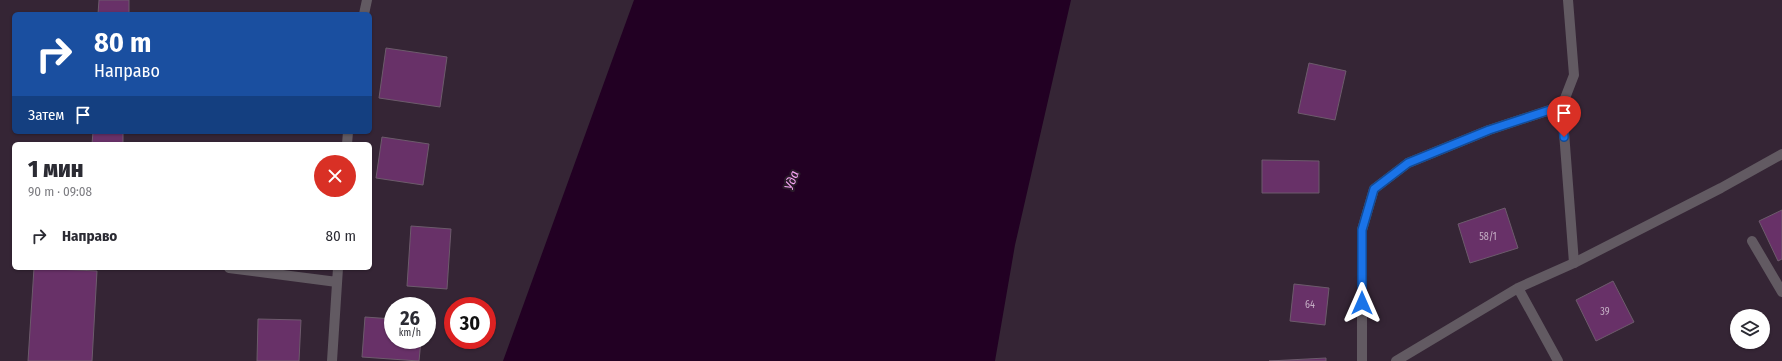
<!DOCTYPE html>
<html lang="ru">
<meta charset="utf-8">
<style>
:root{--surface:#fff;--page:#f7f7f7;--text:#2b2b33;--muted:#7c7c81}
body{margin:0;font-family:"Fira Sans Condensed",sans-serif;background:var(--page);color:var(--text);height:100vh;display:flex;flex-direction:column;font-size:15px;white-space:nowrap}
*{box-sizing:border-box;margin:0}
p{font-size:13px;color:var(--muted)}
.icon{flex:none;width:22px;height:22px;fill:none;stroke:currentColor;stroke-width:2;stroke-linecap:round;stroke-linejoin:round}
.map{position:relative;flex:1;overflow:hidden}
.side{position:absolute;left:12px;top:142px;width:360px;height:128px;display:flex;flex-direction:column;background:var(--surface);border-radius:6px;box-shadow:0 1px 3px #0004}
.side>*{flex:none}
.top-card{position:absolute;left:12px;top:12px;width:360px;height:122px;border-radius:6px;box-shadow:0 1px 3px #0004;background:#1a4fa0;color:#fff;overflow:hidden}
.controls{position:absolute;left:1730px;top:309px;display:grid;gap:8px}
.controls a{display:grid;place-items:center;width:40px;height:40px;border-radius:50%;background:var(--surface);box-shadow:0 1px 3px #0004;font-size:20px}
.speed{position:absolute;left:384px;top:297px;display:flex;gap:8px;font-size:20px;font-weight:700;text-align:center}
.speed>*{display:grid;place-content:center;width:52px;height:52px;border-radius:50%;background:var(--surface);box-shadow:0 1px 3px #0004;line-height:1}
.speed small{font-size:10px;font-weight:400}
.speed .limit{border:6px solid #d22;background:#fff;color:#111}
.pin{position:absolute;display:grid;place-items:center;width:34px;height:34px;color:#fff;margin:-41px -17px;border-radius:50% 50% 50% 0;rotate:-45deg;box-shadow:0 0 4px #0007}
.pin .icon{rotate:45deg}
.me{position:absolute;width:44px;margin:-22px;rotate:0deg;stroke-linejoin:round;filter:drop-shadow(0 0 3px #0008)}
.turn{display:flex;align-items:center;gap:14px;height:84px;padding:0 16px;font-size:18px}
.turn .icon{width:52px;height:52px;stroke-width:2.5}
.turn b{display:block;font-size:28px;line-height:34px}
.then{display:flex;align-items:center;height:38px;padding:0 16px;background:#0003;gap:8px;font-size:15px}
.round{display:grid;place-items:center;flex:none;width:42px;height:42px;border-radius:21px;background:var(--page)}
.head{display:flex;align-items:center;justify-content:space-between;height:68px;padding:0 16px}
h1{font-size:24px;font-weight:800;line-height:30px}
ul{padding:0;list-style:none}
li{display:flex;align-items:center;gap:12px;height:52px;padding:0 16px}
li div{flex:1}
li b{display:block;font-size:15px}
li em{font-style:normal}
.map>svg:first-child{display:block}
.water{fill:#220023}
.building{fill:#683168;stroke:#6d5b6c}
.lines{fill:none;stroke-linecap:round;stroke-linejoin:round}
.lane{stroke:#625a62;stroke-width:10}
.street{stroke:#625a62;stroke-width:10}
.route-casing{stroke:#114b97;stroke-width:10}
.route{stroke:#1a73e8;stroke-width:7}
.labels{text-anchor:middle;stroke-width:4;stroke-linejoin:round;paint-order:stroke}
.number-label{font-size:10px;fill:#c4aec4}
.water-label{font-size:13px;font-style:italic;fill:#f9a7f6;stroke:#2b1b2a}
</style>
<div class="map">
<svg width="1782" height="361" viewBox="0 0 1782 361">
<rect width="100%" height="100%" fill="#352535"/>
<path class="water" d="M 634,0 L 1071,0 L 1015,245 L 995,361 L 503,361 Z"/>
<path class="building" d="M 99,0 L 129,0 L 129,14 L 98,14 Z
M 386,48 L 447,57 L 440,107 L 379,98 Z
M 1309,63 L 1346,71 L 1335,120 L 1298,113 Z
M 93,132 L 123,132 L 123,144 L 92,144 Z
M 382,137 L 429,144 L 423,185 L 376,178 Z
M 1262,160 L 1319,161 L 1319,193 L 1262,193 Z
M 1505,208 L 1518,248 L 1470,263 L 1458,224 Z
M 1782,210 L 1782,259 L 1778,261 L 1759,221 Z
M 411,226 L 451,229 L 447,289 L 407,286 Z
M 34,268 L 97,271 L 92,361 L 28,361 Z
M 1613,281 L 1634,322 L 1596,341 L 1576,300 Z
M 1294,284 L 1329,288 L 1325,325 L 1290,321 Z
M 365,317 L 393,319 L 393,340 L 421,340 L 419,361 L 362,357 Z
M 258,319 L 301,320 L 299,361 L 257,361 Z
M 1326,358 L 1326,361 L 1269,361 Z"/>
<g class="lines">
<path class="lane" d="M 1752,241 L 1782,292
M 1518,288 L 1558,361
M 1396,361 L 1518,288 L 1574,263 L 1721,188 L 1782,154"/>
<path class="street" d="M 364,14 L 367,0
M 1562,106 L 1574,263
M 347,144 L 348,132
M 229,268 L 337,282
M 332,361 L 338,268
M 1362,361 L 1362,230 L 1374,189 L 1408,163 L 1489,130 L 1562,106 L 1574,75 L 1568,0"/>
</g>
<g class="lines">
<defs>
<path id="route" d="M 1362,303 L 1362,230 L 1374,189 L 1408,163 L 1489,130 L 1562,106 L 1564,137"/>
</defs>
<use href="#route" class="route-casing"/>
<use href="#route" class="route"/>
</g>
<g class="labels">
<g class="number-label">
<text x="1488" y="240">58/1</text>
<text x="1310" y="308">64</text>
<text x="1605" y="315">39</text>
</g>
<g class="water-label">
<text transform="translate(791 180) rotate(-71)" y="5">Уда</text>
</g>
</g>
</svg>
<div class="controls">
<a><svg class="icon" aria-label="layers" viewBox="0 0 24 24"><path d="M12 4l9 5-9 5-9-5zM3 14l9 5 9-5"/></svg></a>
</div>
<div class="speed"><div>26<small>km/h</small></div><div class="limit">30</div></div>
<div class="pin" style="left:1564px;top:137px;background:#d93025"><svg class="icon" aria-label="arrive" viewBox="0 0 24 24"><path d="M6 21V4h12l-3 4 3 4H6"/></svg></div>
<svg class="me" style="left:1362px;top:303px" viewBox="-20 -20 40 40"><path d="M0-17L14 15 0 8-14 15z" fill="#1a73e8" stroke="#fff" stroke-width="4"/></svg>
<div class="top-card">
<div class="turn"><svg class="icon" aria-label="right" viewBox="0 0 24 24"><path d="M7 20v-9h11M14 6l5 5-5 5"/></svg><div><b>80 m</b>Направо</div></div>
<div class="then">Затем<svg class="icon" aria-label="arrive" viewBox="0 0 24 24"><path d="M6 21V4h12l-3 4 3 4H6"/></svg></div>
</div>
<section class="side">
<div class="head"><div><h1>1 мин</h1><p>90 m · 09:08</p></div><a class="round" style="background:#d93025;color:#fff"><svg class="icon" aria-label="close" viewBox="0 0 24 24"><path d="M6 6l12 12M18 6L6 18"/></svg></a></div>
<ul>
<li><svg class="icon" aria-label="right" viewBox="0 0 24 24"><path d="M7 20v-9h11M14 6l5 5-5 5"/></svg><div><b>Направо</b></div><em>80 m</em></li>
</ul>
</section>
</div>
